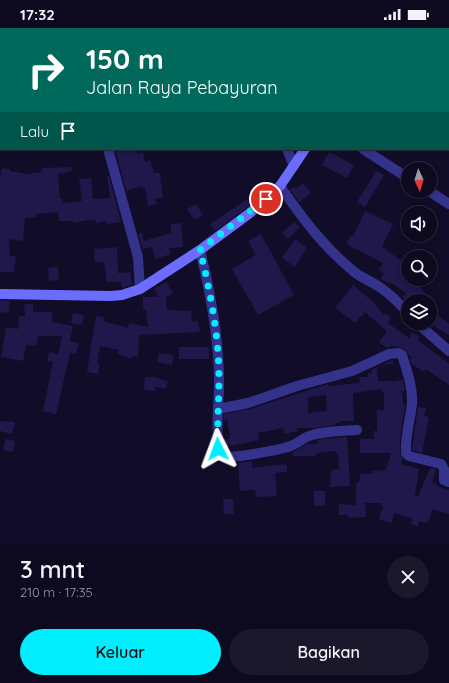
<!DOCTYPE html>
<html lang="id">
<meta charset="utf-8">
<style>
:root{--surface:#0d0a1f;--page:#1b182c;--text:#f1f3f6;--muted:#9a9aa4;--line:#2d2b3d;--accent:#01eeff}
body{margin:0;font-family:Quicksand,sans-serif;background:var(--page);color:var(--text);height:100vh;display:flex;flex-direction:column;font-size:15px;white-space:nowrap}
*{box-sizing:border-box;margin:0}
p{font-size:13px;color:var(--muted)}
.icon{flex:none;width:22px;height:22px;fill:none;stroke:currentColor;stroke-width:2;stroke-linecap:round;stroke-linejoin:round}
.map{position:relative;height:515px;overflow:hidden}
.sheet{display:flex;flex-direction:column;background:var(--surface);flex:1}
.sheet>*{flex:none}
.top-card{position:absolute;left:0px;top:0px;width:449px;height:122px;box-shadow:0 2px 6px #0003,0 0 0 1px var(--line);background:#00695c;color:#fff;overflow:hidden}
.needle{width:26px;rotate:176deg}
.fabs{position:absolute;left:401px;top:134px;display:grid;gap:8px}
.fabs a{display:grid;place-items:center;width:36px;height:36px;border-radius:50%;background:var(--surface);box-shadow:0 2px 6px #0003,0 0 0 1px var(--line);font-size:20px}
.pin{position:absolute;display:grid;place-items:center;width:34px;height:34px;color:#fff;margin:-17px;border:2px solid #fff;border-radius:50%;box-shadow:0 1px 4px #0007}
.me{position:absolute;width:44px;margin:-22px;rotate:357deg;stroke-linejoin:round;filter:drop-shadow(0 0 3px #0008)}
.turn{display:flex;align-items:center;gap:14px;height:84px;padding:0 20px;font-size:18px}
.turn .icon{width:52px;height:52px;stroke-width:2.5}
.turn b{display:block;font-size:28px;line-height:34px}
.then{display:flex;align-items:center;height:38px;padding:0 20px;background:#0003;gap:8px;font-size:15px}
.round{display:grid;place-items:center;flex:none;width:42px;height:42px;border-radius:21px;background:var(--page)}
.overview{display:flex;align-items:center;justify-content:space-between;height:68px;padding:0 20px}
h1{font-size:24px;font-weight:600;line-height:30px}
.primary-button{display:flex;gap:8px;margin-top:auto;padding:8px 20px}
.primary-button a{flex:1;height:46px;border-radius:24px;background:var(--accent);color:#111;font-size:16px;font-weight:600;line-height:46px;text-align:center}
.primary-button a+a{background:var(--page);color:var(--text)}
.status{display:flex;justify-content:space-between;align-items:center;height:28px;padding:0 20px;background:var(--surface);direction:ltr}
.status svg{height:11px;fill:currentColor}
.map>svg:first-child{display:block}
.building{fill:#20174b;fill-rule:evenodd}
.lines{fill:none;stroke-linecap:round;stroke-linejoin:round}
.minor{stroke:#34338c;stroke-width:10}
.secondary{stroke:#6c6dff;stroke-width:10}
.route{stroke:#01eeff;stroke-width:7;stroke-dasharray:0 12.6}
</style>
<div class="status"><b>17:32</b><svg viewBox="0 0 49 12"><path d="M0 12V9h3v3zM5 12V6h3v6zM10 12V3h3v9zM15 12V0h3v12zM26 1h20v11H26zM47 4h2v5h-2z"/></svg></div>
<div class="map">
<svg width="449" height="515" viewBox="0 0 449 515">
<rect width="100%" height="100%" fill="#110d29"/>
<path class="building" d="M 115,121 L 137,121 L 137,125 L 143,124 L 145,134 L 150,132 L 154,145 L 160,145 L 163,170 L 156,170 L 157,176 L 148,178 L 145,160 L 143,160 L 143,158 L 128,162 L 127,166 Z
M 329,124 L 354,137 L 347,150 L 322,137 Z
M 71,139 L 72,143 L 58,146 L 60,171 L 63,171 L 63,175 L 82,173 L 79,151 L 91,150 L 93,171 L 110,170 L 107,148 L 109,148 L 121,194 L 107,196 L 106,193 L 96,195 L 95,191 L 73,195 L 73,193 L 59,193 L 58,184 L 36,186 L 36,189 L 25,190 L 23,213 L 9,211 L 10,228 L 16,228 L 14,244 L 0,244 L 0,148 L 2,140 L 10,141 L 10,143 L 26,146 L 42,144 L 42,140 Z
M 376,143 L 384,147 L 365,179 L 357,174 Z
M 303,155 L 311,165 L 299,174 L 290,161 L 294,159 L 296,161 Z
M 261,162 L 263,165 L 246,180 L 215,203 L 210,196 Z
M 196,176 L 203,187 L 197,191 L 194,191 L 187,181 Z
M 365,183 L 393,196 L 382,219 L 408,237 L 408,251 L 412,251 L 419,255 L 418,257 L 432,273 L 408,273 L 408,275 L 402,269 L 406,265 L 390,254 L 389,256 L 381,251 L 384,245 L 379,242 L 383,235 L 346,216 L 351,207 L 353,208 Z
M 294,194 L 300,199 L 288,211 L 282,205 Z
M 181,195 L 183,219 L 169,220 L 171,226 L 155,231 L 152,219 L 143,221 L 138,206 L 142,205 L 144,213 L 171,205 L 171,196 Z
M 261,206 L 294,267 L 258,287 L 232,241 L 256,227 L 248,213 Z
M 295,211 L 307,220 L 295,239 L 282,230 Z
M 117,219 L 118,245 L 130,244 L 132,257 L 122,260 L 121,254 L 107,254 L 104,234 L 95,234 L 94,221 Z
M 58,239 L 59,252 L 49,253 L 48,240 Z
M 166,254 L 173,265 L 166,269 L 167,282 L 191,283 L 192,294 L 198,293 L 200,304 L 139,307 L 138,329 L 132,328 L 131,331 L 117,325 L 119,322 L 100,318 L 97,335 L 100,336 L 98,346 L 87,344 L 96,288 L 104,289 L 103,293 L 128,300 L 129,295 L 148,299 L 146,282 L 143,282 L 143,269 L 159,269 L 154,261 Z
M 353,257 L 372,273 L 384,287 L 385,285 L 391,290 L 388,295 L 409,310 L 412,304 L 420,309 L 418,312 L 449,336 L 449,357 L 426,341 L 424,344 L 412,336 L 410,332 L 412,330 L 403,320 L 392,318 L 387,320 L 379,314 L 387,303 L 365,284 L 355,295 L 335,280 Z
M 0,272 L 10,273 L 9,285 L 0,284 Z
M 24,276 L 33,276 L 33,284 L 52,284 L 52,294 L 73,298 L 70,313 L 79,315 L 76,326 L 70,325 L 56,386 L 43,383 L 53,334 L 47,333 L 49,324 L 58,326 L 62,308 L 38,308 L 36,318 L 26,317 L 23,333 L 1,329 L 6,299 L 18,301 L 19,288 L 25,288 Z
M 430,280 L 449,296 L 449,307 L 430,296 Z
M 73,285 L 84,287 L 82,297 L 71,295 Z
M 179,319 L 209,319 L 209,331 L 179,331 Z
M 159,325 L 174,327 L 172,337 L 157,334 Z
M 393,332 L 393,336 L 385,336 L 377,340 L 378,353 L 393,353 L 393,355 L 395,353 L 403,352 L 405,363 L 402,363 L 403,377 L 405,377 L 400,412 L 400,425 L 403,431 L 401,436 L 419,441 L 415,468 L 418,469 L 430,440 L 436,441 L 432,454 L 437,456 L 437,458 L 449,462 L 449,486 L 432,481 L 428,495 L 419,493 L 418,498 L 411,496 L 412,490 L 394,485 L 391,495 L 379,491 L 383,478 L 381,478 L 382,475 L 365,475 L 366,489 L 348,490 L 348,487 L 339,487 L 339,476 L 356,477 L 356,455 L 359,455 L 360,446 L 372,446 L 372,443 L 386,442 L 391,425 L 360,425 L 360,411 L 374,411 L 374,403 L 377,403 L 377,382 L 384,382 L 384,364 L 382,364 L 382,361 L 353,365 L 354,393 L 340,393 L 340,395 L 335,395 L 335,397 L 314,400 L 297,400 L 298,403 L 284,406 L 283,400 L 258,405 L 259,412 L 226,419 L 225,412 L 229,411 L 230,406 L 227,392 L 224,393 L 224,386 L 250,381 L 328,356 L 328,358 L 360,355 L 359,349 L 368,349 L 368,345 L 372,345 L 371,342 ZM 326,367 L 327,383 L 308,385 L 308,369 Z
M 145,349 L 156,349 L 168,354 L 165,361 L 155,358 L 155,363 L 144,362 Z
M 418,379 L 426,380 L 424,388 L 429,389 L 422,425 L 412,422 Z
M 0,393 L 15,394 L 12,406 L 0,403 Z
M 347,409 L 350,458 L 330,459 L 331,442 L 339,441 L 338,425 L 336,425 L 336,423 L 316,425 L 316,428 L 293,428 L 293,424 L 308,416 L 318,416 L 318,412 L 324,411 Z
M 6,411 L 15,413 L 13,424 L 3,422 Z
M 252,433 L 252,440 L 287,436 L 287,444 L 275,445 L 277,468 L 256,469 L 255,462 L 240,463 L 238,435 Z
M 314,463 L 325,463 L 325,478 L 314,478 Z
M 223,471 L 233,471 L 234,486 L 224,486 Z"/>
<g class="lines">
<path class="minor" d="M 253,0 L 253,1
M 79,1 L 81,0
M 448,32 L 449,32
M 0,36 L 1,35
M 108,121 L 138,229 L 140,261
M 287,121 L 294,138
M 363,121 L 408,150
M 280,158 C 303,191 325,221 357,246 C 365,251 374,255 381,260 C 391,267 400,276 408,285
M 429,163 L 449,176
M 200,222 C 211,267 220,314 219,360 C 219,373 213,423 225,428 C 232,431 285,421 293,417 C 300,414 304,409 312,407 C 326,403 342,403 357,402
M 417,295 L 449,323
M 218,381 L 248,375 L 297,358 L 352,343 L 389,326 L 399,325 L 402,327 C 407,343 413,359 412,376 C 410,393 405,408 406,425 L 409,428 L 441,436 L 444,441 L 444,452 L 449,454"/>
<path class="secondary" d="M 379,1 L 380,0
M 0,266 L 111,268 L 122,267 L 140,261 L 200,222 L 250,185 L 280,158 L 305,121"/>
</g>
<g class="lines">
<path class="route" d="M 218,421 C 217,397 219,374 219,350 C 219,307 210,263 200,222 L 266,171"/>
</g>
</svg>
<div class="fabs">
<a><svg class="needle" viewBox="-14 -14 28 28"><path d="M0-13l5 13h-10z" fill="#e53935"/><path d="M0 13l5-13h-10z" fill="#9a9aa4"/></svg></a>
<a><svg class="icon" aria-label="sound" viewBox="0 0 24 24"><path d="M4 9h4l5-4v14l-5-4H4zM17 9q2 3 0 6"/></svg></a>
<a><svg class="icon" aria-label="search" viewBox="0 0 24 24"><circle cx="10" cy="10" r="6"/><path d="M15 15l6 6"/></svg></a>
<a><svg class="icon" aria-label="layers" viewBox="0 0 24 24"><path d="M12 4l9 5-9 5-9-5zM3 14l9 5 9-5"/></svg></a>
</div>
<div class="pin" style="left:266px;top:171px;background:#d93025"><svg class="icon" aria-label="arrive" viewBox="0 0 24 24"><path d="M6 21V4h12l-3 4 3 4H6"/></svg></div>
<svg class="me" style="left:218px;top:421px" viewBox="-20 -20 40 40"><path d="M0-17L14 15 0 8-14 15z" fill="#01eeff" stroke="#fff" stroke-width="4"/></svg>
<div class="top-card">
<div class="turn"><svg class="icon" aria-label="right" viewBox="0 0 24 24"><path d="M7 20v-9h11M14 6l5 5-5 5"/></svg><div><b>150 m</b>Jalan Raya Pebayuran</div></div>
<div class="then">Lalu<svg class="icon" aria-label="arrive" viewBox="0 0 24 24"><path d="M6 21V4h12l-3 4 3 4H6"/></svg></div>
</div>
</div>
<section class="sheet">
<div class="overview"><div><h1>3 mnt</h1><p>210 m · 17:35</p></div><a class="round"><svg class="icon" aria-label="close" viewBox="0 0 24 24"><path d="M6 6l12 12M18 6L6 18"/></svg></a></div>
<div class="primary-button"><a>Keluar</a><a>Bagikan</a></div>
</section>
